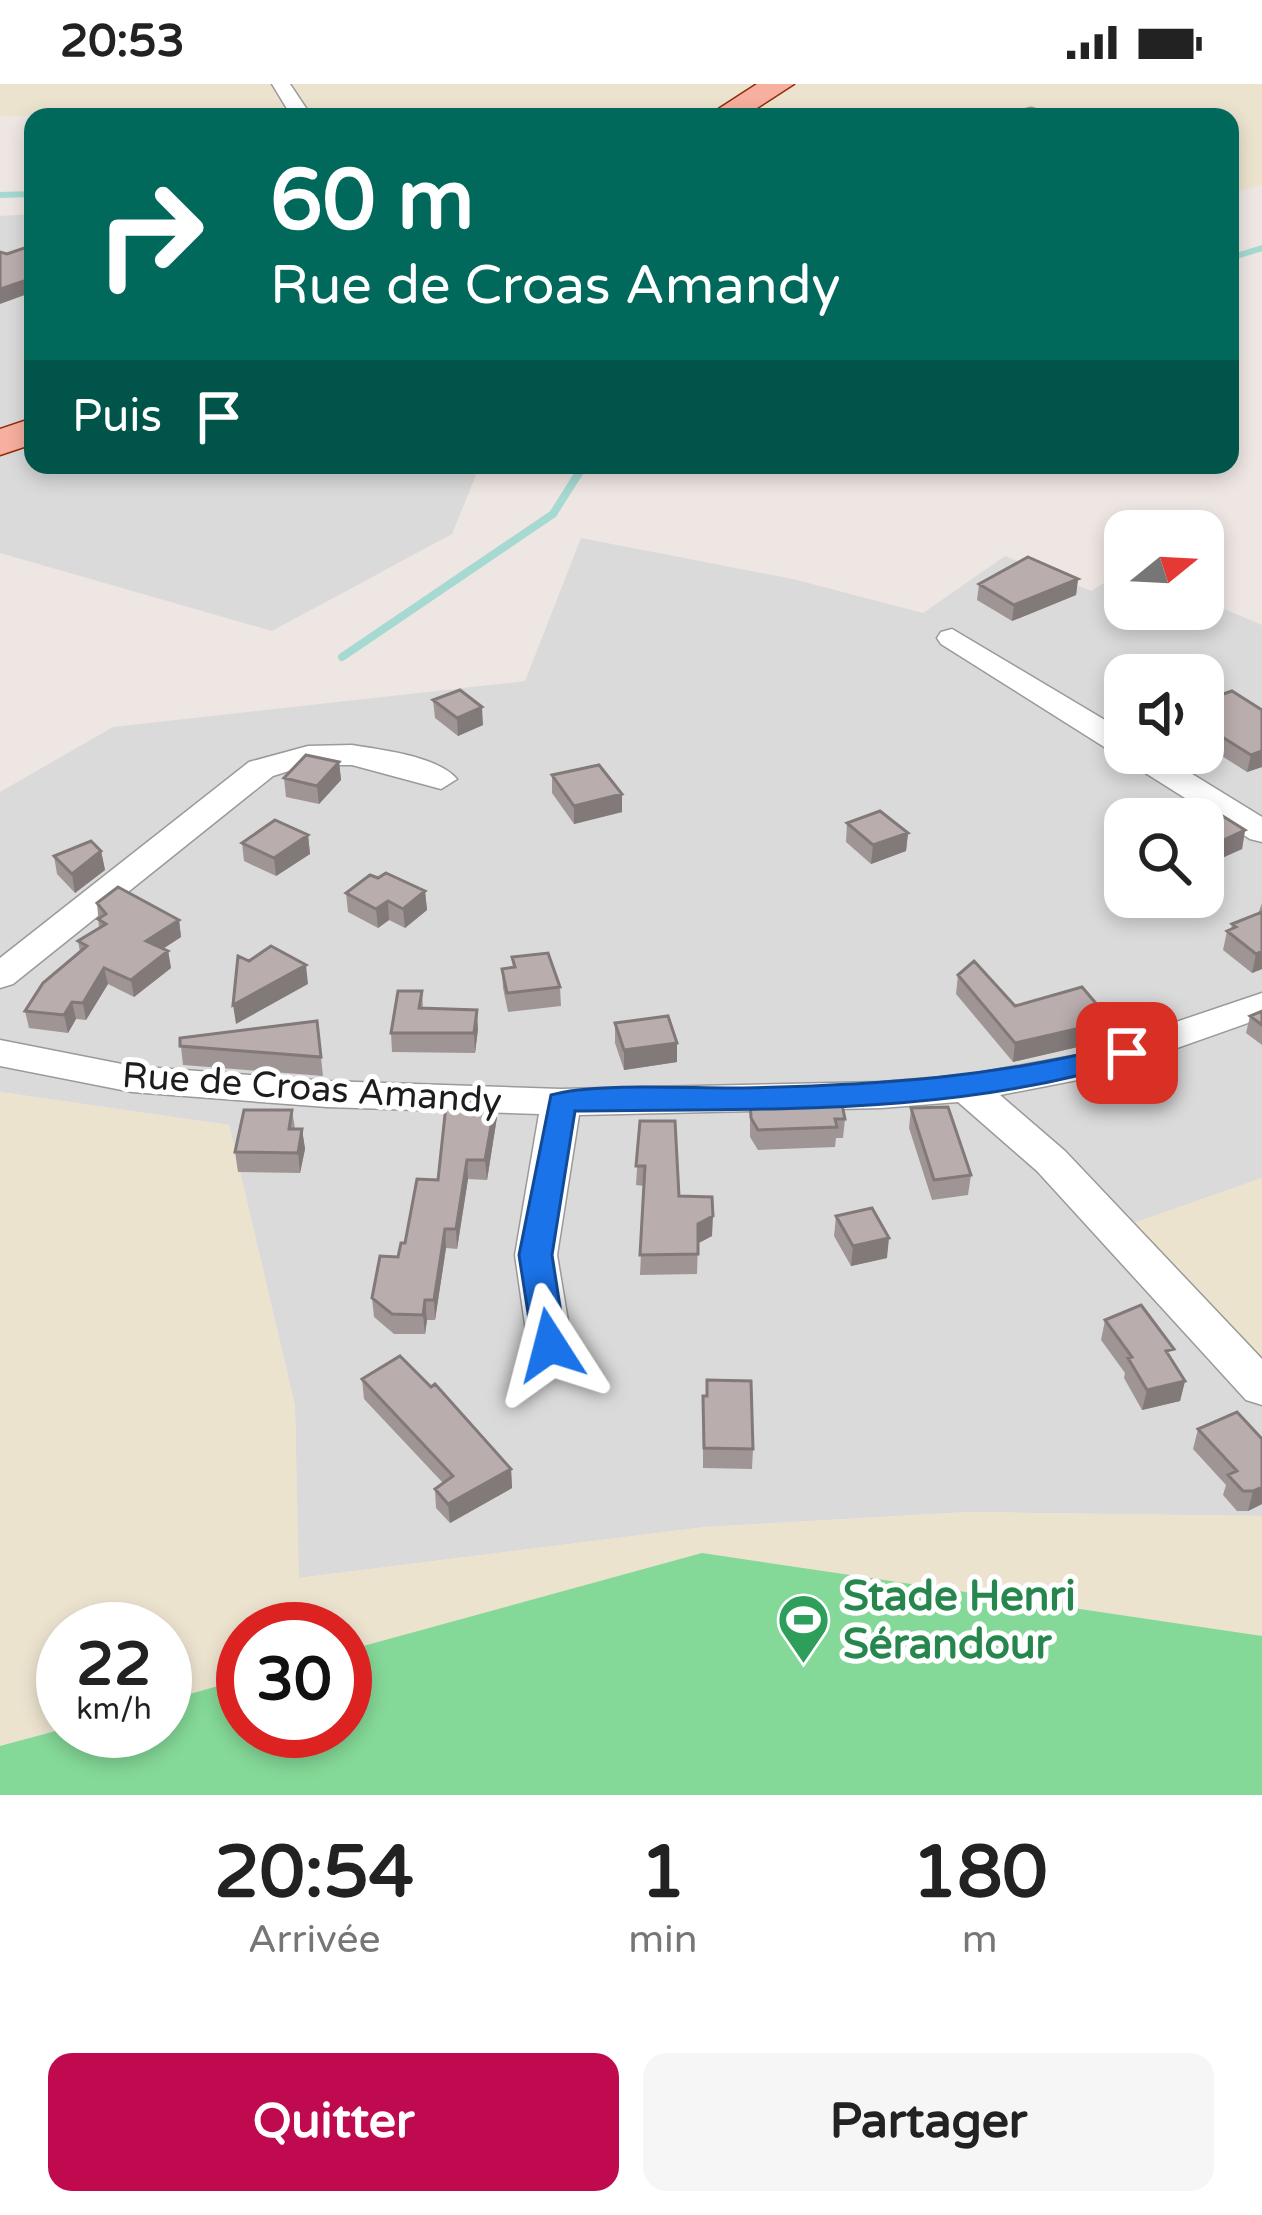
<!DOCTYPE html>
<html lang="fr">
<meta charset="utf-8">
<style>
:root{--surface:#fff;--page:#f6f6f6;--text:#222;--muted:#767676;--accent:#c00a50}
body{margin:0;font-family:"Varela Round",sans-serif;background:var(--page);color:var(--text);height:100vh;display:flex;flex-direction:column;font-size:45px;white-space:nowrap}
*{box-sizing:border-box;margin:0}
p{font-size:39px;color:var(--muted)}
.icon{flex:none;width:66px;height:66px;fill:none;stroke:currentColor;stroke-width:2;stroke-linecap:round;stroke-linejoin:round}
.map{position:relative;height:1711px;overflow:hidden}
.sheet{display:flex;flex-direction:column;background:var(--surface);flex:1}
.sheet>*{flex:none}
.top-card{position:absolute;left:24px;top:24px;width:1215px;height:366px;border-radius:24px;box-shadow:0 6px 18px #0003;background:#00695c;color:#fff;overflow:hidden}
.needle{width:78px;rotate:72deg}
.fabs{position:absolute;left:1104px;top:426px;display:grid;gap:24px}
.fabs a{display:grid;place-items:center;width:120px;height:120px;border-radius:24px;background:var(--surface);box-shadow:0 6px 18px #0003;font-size:60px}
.speed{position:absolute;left:36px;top:1518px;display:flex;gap:24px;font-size:60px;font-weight:700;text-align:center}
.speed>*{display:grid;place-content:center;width:156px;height:156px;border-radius:50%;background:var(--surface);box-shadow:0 6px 18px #0003;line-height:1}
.speed small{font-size:30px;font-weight:400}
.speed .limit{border:18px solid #d22;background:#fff;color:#111}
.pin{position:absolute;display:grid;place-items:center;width:102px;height:102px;color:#fff;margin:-51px;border-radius:24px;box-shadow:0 6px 18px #0006}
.me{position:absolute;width:132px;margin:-66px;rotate:351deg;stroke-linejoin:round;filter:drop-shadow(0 0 9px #0008)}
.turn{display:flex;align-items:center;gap:42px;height:252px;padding:0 48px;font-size:54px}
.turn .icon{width:156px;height:156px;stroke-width:2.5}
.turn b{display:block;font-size:84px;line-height:102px}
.then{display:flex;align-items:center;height:114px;padding:0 48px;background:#0003;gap:24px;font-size:45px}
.eta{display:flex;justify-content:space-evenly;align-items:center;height:204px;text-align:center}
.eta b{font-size:72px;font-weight:800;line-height:84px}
.action{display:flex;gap:24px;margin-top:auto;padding:24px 48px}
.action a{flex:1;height:138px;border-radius:24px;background:var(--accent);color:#fff;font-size:48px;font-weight:800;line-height:138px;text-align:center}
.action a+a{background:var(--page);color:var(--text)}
.status{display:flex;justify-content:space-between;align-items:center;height:84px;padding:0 60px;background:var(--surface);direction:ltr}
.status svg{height:33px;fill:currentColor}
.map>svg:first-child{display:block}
.residential{fill:#dbdada;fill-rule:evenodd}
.farmland{fill:#ece3cf;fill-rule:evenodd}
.pitch{fill:#85d998}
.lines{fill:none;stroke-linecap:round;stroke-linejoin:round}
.stream-far1{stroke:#a6d9d1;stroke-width:6}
.stream{stroke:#a6d9d1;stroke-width:8}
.minor-casing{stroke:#9a9a9a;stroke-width:3}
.primary-casing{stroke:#8f2d07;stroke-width:3}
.minor{fill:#fff;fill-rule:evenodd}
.primary{fill:#f7af9f;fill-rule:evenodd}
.wall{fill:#a09595}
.shaded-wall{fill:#827979}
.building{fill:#baadad;stroke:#827979;stroke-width:3}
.route{fill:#1a73e8;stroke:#114b97;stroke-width:3}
.labels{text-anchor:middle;stroke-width:10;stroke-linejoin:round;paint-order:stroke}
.street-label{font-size:36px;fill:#1d1d1d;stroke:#fff}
.near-leisure-label{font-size:42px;font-weight:bold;fill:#27864d;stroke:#fff;text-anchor:start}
</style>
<div class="status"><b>20:53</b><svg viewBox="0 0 49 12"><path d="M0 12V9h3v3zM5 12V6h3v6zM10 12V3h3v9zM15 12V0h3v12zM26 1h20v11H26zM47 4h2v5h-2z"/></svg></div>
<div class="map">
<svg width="1262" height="1711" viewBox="0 0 1262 1711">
<rect width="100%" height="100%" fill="#eee6e3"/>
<path class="residential" d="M 33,130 L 33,381 L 480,381 L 452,450 L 272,547 L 0,469 L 0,132 Z
M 581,454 L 793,495 L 923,529 L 1005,472 L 1091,507 L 1125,486 L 1125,525 L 1203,525 L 1203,516 L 1262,541 L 1262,1094 L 1109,1148 L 1262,1298 L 1262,1432 L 969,1428 L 705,1443 L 298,1494 L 295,1322 L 229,1041 L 0,1008 L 0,708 L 113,643 L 525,597 ZM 1125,591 L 1203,591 L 1203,669 L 1125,669 ZM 1125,735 L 1203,735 L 1203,813 L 1125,813 Z"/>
<path class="farmland" d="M 0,0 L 1262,0 L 1262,101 L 1230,109 L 1230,33 L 0,32 Z
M 0,1008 L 229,1041 L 295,1322 L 299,1494 L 705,1443 L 969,1428 L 1262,1432 L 1262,1711 L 0,1711 ZM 63,1545 L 165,1545 L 165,1647 L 63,1647 ZM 243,1545 L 345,1545 L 345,1647 L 243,1647 Z
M 1262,1094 L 1262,1298 L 1108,1148 Z"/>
<path class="pitch" d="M 702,1469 L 1262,1552 L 1262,1711 L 0,1711 L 0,1662 L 63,1645 L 165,1647 L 165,1617 L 243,1595 L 243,1647 L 345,1647 L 345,1567 Z"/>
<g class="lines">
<path class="stream-far1" d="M 0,111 L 33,110
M 1230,174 L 1262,164"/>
<path class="stream" d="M 342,573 L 553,430 L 584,381"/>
<defs>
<path id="minor" d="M 272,0 L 290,0 L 312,33 L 292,33 Z
M 1031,24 L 1038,26 L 1039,33 L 993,33 Z
M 952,545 L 1125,648 L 1125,669 L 1158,669 L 1262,733 L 1262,758 L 1250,755 L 941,560 L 937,554 L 941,548 Z
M 352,661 C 382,666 437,672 457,695 L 441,705 L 352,681 L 308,681 L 273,692 L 13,900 L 0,904 L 0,874 L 249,678 L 308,662 Z
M 1262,909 L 1262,934 L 1098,992 L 1000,1011 L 1065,1067 L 1262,1275 L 1262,1321 L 1246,1316 L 1037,1087 L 958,1018 L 881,1024 L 579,1031 L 557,1171 L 572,1261 L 566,1273 L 550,1278 L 534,1273 L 528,1261 L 515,1171 L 539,1030 L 327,1023 L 132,1008 L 0,982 L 0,956 L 132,982 L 327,997 L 561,1005 L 881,998 L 967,991 L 1078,971 Z"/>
<path id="primary" d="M 757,0 L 794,0 L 743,33 L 706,33 Z
M 33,334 L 33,360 L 0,371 L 0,345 Z"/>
</defs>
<use href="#minor" class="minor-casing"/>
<use href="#primary" class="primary-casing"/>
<use href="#minor" class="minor"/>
<use href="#primary" class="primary"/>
</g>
<path class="wall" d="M 1078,495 L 1076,511 L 1012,537 L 977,516 L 979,500 Z
M 433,616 L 483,641 L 458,652 L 435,634 Z
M 1203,617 L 1262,626 L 1262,683 L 1247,688 L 1203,660 Z
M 339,678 L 341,696 L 319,720 L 286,713 L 284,694 Z
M 552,691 L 622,710 L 622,728 L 574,740 L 552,709 Z
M 1205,721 L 1245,746 L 1242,765 L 1215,777 L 1203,769 L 1203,735 L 1179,735 L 1179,732 Z
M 847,739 L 908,749 L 906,767 L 871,780 L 846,758 Z
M 308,751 L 310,770 L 276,792 L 244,777 L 242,759 Z
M 101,767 L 105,786 L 75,809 L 57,790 L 54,772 Z
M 425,807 L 427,826 L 405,844 L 389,836 L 378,844 L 348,828 L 346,809 Z
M 97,819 L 179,836 L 181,853 L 163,865 L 168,867 L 171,884 L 134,913 L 108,900 L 86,936 L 76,935 L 68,949 L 29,944 L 25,927 L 80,868 L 78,857 L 99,844 Z
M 1262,819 L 1262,885 L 1252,889 L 1223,866 L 1227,847 L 1231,845 L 1232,840 L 1258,830 Z
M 512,873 L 560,903 L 561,922 L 508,928 L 503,904 L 502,885 L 513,884 Z
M 958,891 L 1015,922 L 1111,937 L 1108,956 L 1013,978 L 956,910 Z
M 422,907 L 423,924 L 478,945 L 475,969 L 392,968 L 391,949 Z
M 1262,927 L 1262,961 L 1246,949 L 1250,932 Z
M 317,937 L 323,992 L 183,981 L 180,954 Z
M 615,939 L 677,959 L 677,978 L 624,986 L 615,959 Z
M 750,1014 L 845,1035 L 843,1054 L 836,1054 L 835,1063 L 758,1066 L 750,1053 Z
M 911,1024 L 971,1091 L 968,1111 L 932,1116 L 909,1044 Z
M 292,1026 L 295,1045 L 302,1045 L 305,1065 L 300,1089 L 238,1088 L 235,1068 Z
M 497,1033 L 487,1096 L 468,1095 L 457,1165 L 446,1164 L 435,1236 L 427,1236 L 425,1250 L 394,1250 L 374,1233 L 372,1214 L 398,1173 L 438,1096 Z
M 640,1037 L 679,1112 L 712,1152 L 698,1159 L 697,1190 L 640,1191 L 644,1102 L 636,1101 Z
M 836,1132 L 887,1174 L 851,1182 L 834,1152 Z
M 1105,1236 L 1171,1276 L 1185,1297 L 1180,1317 L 1142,1326 L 1124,1294 L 1125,1289 L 1101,1256 Z
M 362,1295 L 511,1385 L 512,1404 L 450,1439 L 436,1424 L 435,1405 L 443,1399 L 364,1315 Z
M 703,1312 L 707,1312 L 753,1365 L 752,1385 L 703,1384 Z
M 1198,1345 L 1262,1355 L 1262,1420 L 1248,1427 L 1237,1427 L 1223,1411 L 1226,1401 L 1193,1365 Z"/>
<path class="shaded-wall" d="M 33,194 L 33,208 L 0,220 L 0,205 Z
M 1078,495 L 1076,511 L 1012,537 L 1014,521 Z
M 482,623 L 483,641 L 458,652 L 457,634 Z
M 1262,667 L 1262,683 L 1247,688 L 1251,671 Z
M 339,678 L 341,696 L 319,720 L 317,702 Z
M 622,710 L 622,728 L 574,740 L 574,722 Z
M 1245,746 L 1242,765 L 1215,777 L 1219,758 Z
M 908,749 L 906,767 L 871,780 L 873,761 Z
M 308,751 L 310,770 L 276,792 L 274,774 Z
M 101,767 L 105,786 L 75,809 L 72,790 Z
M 425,807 L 427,826 L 405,844 L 403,825 Z
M 388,817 L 389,836 L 378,844 L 376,825 Z
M 179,836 L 181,853 L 148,874 L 146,857 Z
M 168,867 L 171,884 L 134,913 L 131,896 Z
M 1262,867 L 1262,885 L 1252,889 L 1256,870 Z
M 306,881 L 308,900 L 236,940 L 233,921 Z
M 104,884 L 108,900 L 86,936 L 83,919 Z
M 72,918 L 76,935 L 68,949 L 64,931 Z
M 477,926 L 478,945 L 475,969 L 474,949 Z
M 1111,937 L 1108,956 L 1013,978 L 1015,959 Z
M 677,959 L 677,978 L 624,986 L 624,966 Z
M 496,1014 L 497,1033 L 487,1096 L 485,1076 Z
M 302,1045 L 305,1065 L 300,1089 L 298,1069 Z
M 467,1076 L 468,1095 L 457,1165 L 456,1145 Z
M 713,1132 L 712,1152 L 697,1160 L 698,1140 Z
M 445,1145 L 446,1164 L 435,1236 L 434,1216 Z
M 889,1154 L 887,1174 L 851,1182 L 853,1162 Z
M 425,1216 L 427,1236 L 425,1250 L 423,1231 Z
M 1185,1297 L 1180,1317 L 1142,1326 L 1147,1306 Z
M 511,1385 L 512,1404 L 450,1439 L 448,1420 Z
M 1262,1403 L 1262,1420 L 1248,1427 L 1253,1407 Z"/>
<path class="building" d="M 33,161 L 33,194 L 0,205 L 0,168 L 7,170 Z
M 1028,473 L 1078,495 L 1014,521 L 979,500 Z
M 460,606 L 482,623 L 457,634 L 433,616 Z
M 1232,607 L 1262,626 L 1262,667 L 1251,671 L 1203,641 L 1203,617 Z
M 306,671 L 339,678 L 317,702 L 284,694 Z
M 599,681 L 622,710 L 574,722 L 552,691 Z
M 1205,721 L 1245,746 L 1219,758 L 1203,748 L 1203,735 L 1183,735 L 1179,732 Z
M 880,727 L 908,749 L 873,761 L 847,739 Z
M 275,736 L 308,751 L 274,774 L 242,759 Z
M 91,757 L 101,767 L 72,790 L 54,772 Z
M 386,789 L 425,807 L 403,825 L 388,817 L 376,825 L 346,809 L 370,791 L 378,794 Z
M 118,803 L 179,836 L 146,857 L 168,867 L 131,896 L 104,884 L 83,919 L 72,918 L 64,931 L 25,927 L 43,899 L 87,862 L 78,857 L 106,840 L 98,835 L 106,830 L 97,819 Z
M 1262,828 L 1262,867 L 1256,870 L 1227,847 L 1236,843 L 1232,840 Z
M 271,862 L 306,881 L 233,921 L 238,872 L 249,877 Z
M 548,869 L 560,903 L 507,909 L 502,885 L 515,883 L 512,873 Z
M 974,877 L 1015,922 L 1082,903 L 1111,937 L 1015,959 L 958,891 Z
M 398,907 L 422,907 L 419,924 L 477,926 L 474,949 L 391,949 Z
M 1262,927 L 1262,941 L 1250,932 Z
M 668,932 L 677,959 L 624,966 L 615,939 Z
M 317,937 L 321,973 L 180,962 L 180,954 Z
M 840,1011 L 845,1035 L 835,1035 L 837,1043 L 758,1046 L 751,1034 L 750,1014 Z
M 447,1012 L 496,1014 L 485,1076 L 467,1076 L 456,1145 L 445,1145 L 434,1216 L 425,1216 L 423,1231 L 392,1230 L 372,1214 L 380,1172 L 398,1173 L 401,1159 L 405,1159 L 417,1095 L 438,1096 Z
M 948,1023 L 971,1091 L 934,1096 L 911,1024 Z
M 244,1026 L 292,1026 L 289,1045 L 302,1045 L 298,1069 L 235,1068 Z
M 640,1037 L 675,1037 L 679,1112 L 712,1113 L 713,1132 L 698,1140 L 698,1170 L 640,1171 L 645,1082 L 636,1082 Z
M 872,1124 L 889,1154 L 853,1162 L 836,1132 Z
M 1141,1221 L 1174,1265 L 1166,1267 L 1185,1297 L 1147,1306 L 1128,1274 L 1132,1273 L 1105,1236 Z
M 400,1272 L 431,1303 L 435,1300 L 511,1385 L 448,1420 L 435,1405 L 453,1392 L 362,1295 Z
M 707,1296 L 751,1297 L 753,1365 L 704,1364 L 703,1312 L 707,1312 Z
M 1237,1328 L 1262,1355 L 1262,1403 L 1253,1407 L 1243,1407 L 1228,1391 L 1237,1387 L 1198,1345 Z"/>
<path class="route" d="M 1127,959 L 1142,969 L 1137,975 C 956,1033 763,1024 575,1027 L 552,1171 L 566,1261 L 561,1270 L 550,1274 L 538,1270 L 533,1261 L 519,1171 L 551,1011 C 596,998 693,1005 744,1004 C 878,1001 997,994 1127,959 Z"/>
<defs>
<symbol id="stadium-pin" viewBox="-11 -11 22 30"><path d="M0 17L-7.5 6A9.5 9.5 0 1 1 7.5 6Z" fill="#2e9e5b" stroke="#fff"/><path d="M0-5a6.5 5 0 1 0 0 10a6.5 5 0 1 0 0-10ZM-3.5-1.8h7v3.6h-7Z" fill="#fff"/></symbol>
</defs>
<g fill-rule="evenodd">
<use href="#stadium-pin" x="774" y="1506" width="59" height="81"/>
</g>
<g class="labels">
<g class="street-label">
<text transform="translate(312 1003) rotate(4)" y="13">Rue de Croas Amandy</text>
</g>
<g class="near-leisure-label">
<text x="843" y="1526">Stade Henri<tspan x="843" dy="48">Sérandour</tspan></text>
</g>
</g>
</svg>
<div class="fabs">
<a><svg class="needle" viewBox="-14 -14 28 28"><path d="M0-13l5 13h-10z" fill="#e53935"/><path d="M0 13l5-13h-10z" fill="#767676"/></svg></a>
<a><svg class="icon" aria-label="sound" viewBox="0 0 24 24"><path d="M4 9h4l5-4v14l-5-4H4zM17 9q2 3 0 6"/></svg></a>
<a><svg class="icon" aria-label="search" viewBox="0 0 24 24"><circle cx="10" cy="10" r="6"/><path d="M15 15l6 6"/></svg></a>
</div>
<div class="speed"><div>22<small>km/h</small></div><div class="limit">30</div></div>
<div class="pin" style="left:1127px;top:969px;background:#d93025"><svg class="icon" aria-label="arrive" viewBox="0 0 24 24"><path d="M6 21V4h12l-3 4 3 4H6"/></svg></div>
<svg class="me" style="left:550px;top:1261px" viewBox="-20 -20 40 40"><path d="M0-17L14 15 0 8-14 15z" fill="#1a73e8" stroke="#fff" stroke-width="4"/></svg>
<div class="top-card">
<div class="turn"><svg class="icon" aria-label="right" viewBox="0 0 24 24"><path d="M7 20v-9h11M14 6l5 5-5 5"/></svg><div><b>60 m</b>Rue de Croas Amandy</div></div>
<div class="then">Puis<svg class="icon" aria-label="arrive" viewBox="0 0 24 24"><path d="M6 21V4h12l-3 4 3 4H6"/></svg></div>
</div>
</div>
<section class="sheet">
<div class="eta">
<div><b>20:54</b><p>Arrivée</p></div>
<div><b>1</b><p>min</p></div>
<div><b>180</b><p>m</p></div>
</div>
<div class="action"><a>Quitter</a><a>Partager</a></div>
</section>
